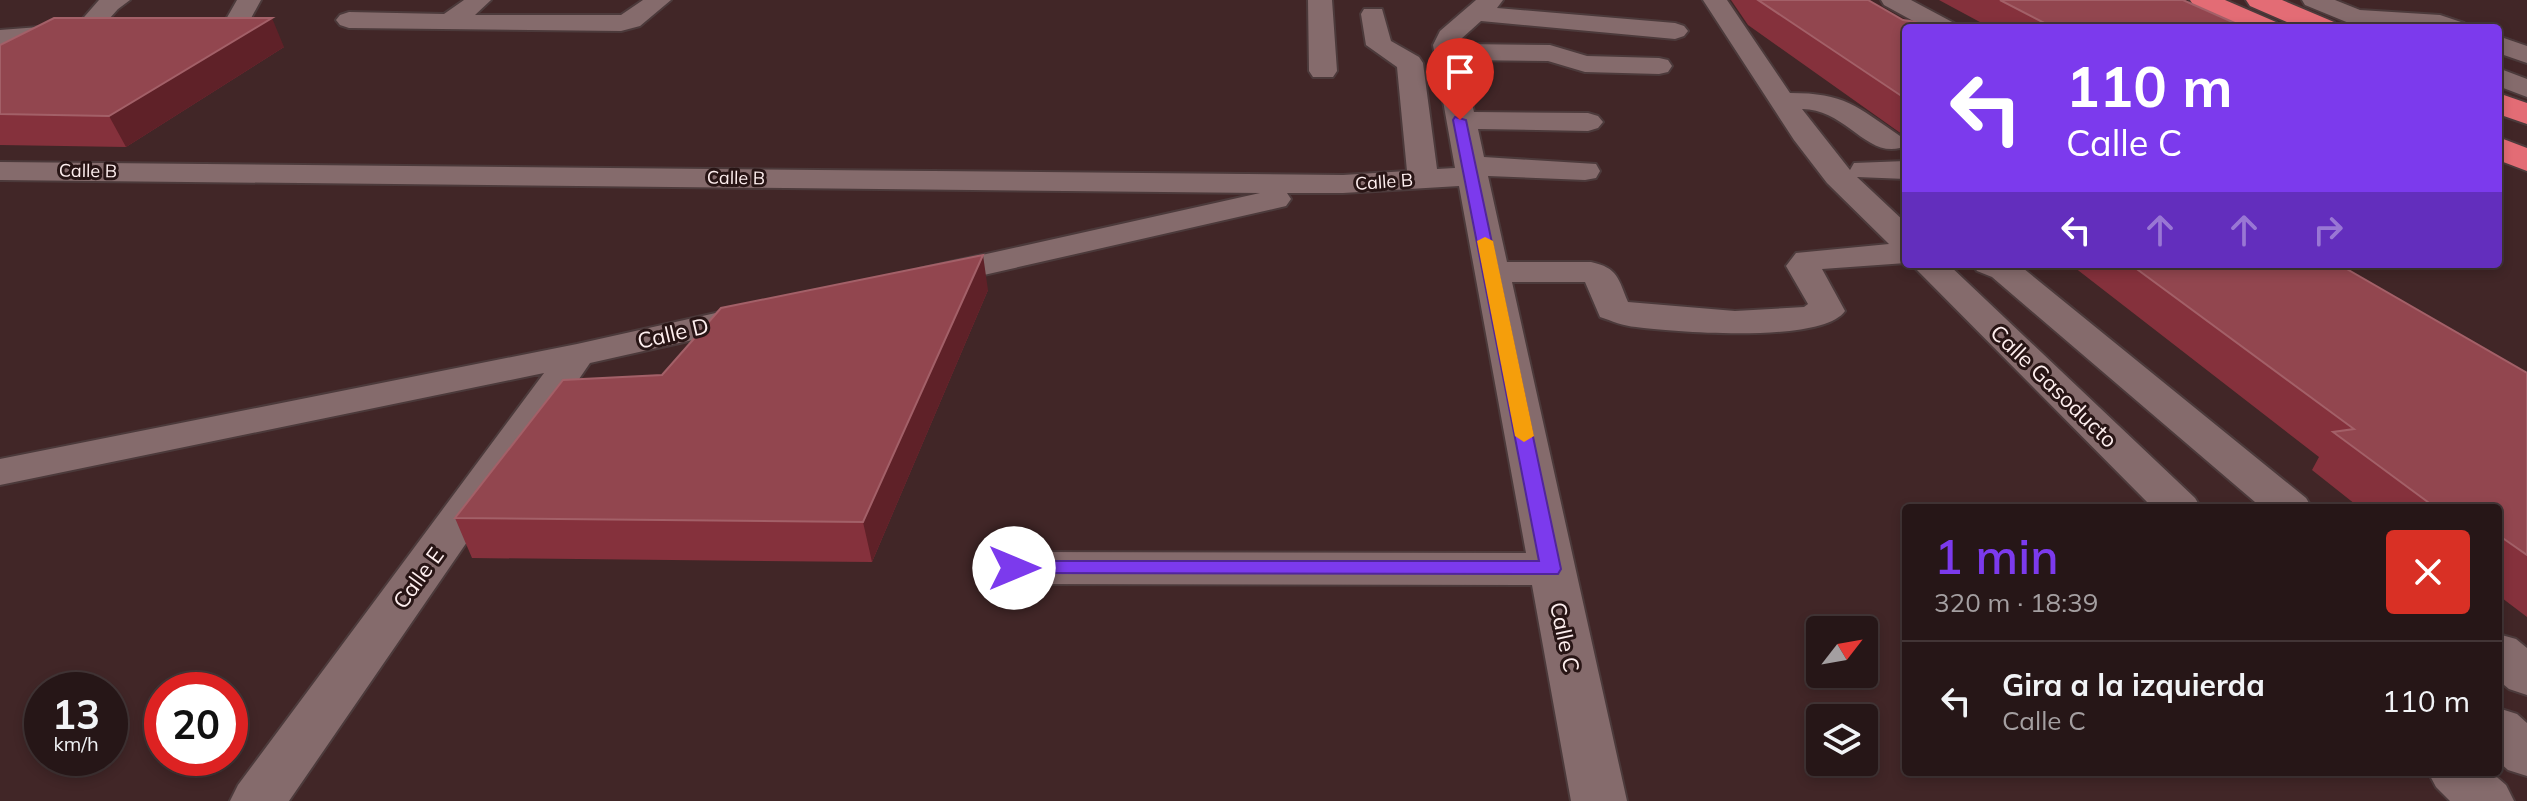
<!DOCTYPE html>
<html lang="es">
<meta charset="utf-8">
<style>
:root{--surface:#261617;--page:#322324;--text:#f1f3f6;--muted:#a49fa1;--line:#423536;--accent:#7c3aed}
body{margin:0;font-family:Mulish,sans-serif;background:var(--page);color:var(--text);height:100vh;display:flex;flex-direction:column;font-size:30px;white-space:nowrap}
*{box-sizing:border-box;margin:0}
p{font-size:26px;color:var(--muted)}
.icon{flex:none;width:44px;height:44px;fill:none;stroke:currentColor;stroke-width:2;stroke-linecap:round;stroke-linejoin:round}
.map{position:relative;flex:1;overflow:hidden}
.side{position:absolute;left:1902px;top:504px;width:600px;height:272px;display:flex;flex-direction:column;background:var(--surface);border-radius:8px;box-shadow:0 4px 12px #0003,0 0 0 2px var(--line)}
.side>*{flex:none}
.top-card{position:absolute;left:1902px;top:24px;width:600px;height:244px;border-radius:8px;box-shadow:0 4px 12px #0003,0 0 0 2px var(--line);background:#7c3aed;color:#fff;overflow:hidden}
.needle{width:52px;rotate:59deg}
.tools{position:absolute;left:1806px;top:616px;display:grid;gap:16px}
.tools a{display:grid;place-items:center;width:72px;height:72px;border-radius:8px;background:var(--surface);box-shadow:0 4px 12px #0003,0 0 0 2px var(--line);font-size:40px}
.speed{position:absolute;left:24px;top:672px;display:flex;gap:16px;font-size:40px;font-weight:700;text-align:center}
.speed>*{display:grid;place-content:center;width:104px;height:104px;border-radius:50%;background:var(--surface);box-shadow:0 4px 12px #0003,0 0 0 2px var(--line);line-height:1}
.speed small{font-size:20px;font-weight:400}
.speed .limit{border:12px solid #d22;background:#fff;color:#111}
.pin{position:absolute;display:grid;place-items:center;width:68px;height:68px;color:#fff;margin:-82px -34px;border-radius:50% 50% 50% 0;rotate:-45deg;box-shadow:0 0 8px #0007}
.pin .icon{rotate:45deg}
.me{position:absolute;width:88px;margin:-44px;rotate:90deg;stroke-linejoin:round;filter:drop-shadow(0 0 6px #0008)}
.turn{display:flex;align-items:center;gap:28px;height:168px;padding:0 32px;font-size:36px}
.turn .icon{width:104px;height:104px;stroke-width:2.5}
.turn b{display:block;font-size:56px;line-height:68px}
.lanes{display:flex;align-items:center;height:76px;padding:0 32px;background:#0003;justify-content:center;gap:40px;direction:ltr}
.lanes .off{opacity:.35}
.round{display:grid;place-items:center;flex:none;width:84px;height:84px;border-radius:8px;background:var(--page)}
.head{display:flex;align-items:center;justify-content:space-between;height:136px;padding:0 32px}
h1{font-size:48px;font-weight:600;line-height:60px;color:var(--accent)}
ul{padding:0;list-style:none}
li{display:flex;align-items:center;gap:24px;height:120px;padding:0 32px;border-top:2px solid var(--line)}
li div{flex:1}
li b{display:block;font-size:30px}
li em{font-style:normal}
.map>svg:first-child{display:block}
.built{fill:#412627;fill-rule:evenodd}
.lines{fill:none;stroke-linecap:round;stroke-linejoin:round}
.minor-casing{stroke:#4c3a3b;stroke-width:4}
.highway-casing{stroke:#4c3a3b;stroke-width:4}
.minor{fill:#856b6c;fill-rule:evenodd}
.highway{fill:#e36c75;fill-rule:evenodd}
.wall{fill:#85313c}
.shaded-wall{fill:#5f2128}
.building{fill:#92464f;stroke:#a36068;stroke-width:2}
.route{fill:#7c3aed;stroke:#51269a;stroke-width:2}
.slow{fill:#f59e0b}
.labels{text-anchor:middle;stroke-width:6;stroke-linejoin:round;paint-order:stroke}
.far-street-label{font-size:18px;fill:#feefef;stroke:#281515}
.street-label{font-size:22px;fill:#feefef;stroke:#281515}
</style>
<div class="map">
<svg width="2527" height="801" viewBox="0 0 2527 801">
<rect width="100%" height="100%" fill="#331e1f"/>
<path class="built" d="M 0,0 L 2527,0 L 2527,801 L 0,801 ZM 1906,28 L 2498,28 L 2498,264 L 1906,264 ZM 1906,508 L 2498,508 L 2498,772 L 1906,772 ZM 1820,630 L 1864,630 L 1864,674 L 1820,674 ZM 42,690 L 110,690 L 110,758 L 42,758 ZM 162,690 L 230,690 L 230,758 L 162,758 ZM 1820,718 L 1864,718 L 1864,762 L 1820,762 Z"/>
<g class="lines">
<defs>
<path id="minor" d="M 99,0 L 130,0 L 118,9 L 92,38 L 0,46 L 0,30 L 78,24 Z
M 237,0 L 261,0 L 244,31 C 224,38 203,44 182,38 L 178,33 L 182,28 L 225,21 Z
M 464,0 L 491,0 L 475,15 L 621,15 L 643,0 L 671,0 L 640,26 L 621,31 L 349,28 L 340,25 L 336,20 L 340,15 L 349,12 L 444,14 Z
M 1308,0 L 1332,0 L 1337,71 L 1333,77 L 1313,77 L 1309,71 Z
M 1476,0 L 1503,0 L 1497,8 L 1675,23 L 1684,26 L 1688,31 L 1684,36 L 1675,39 L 1481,21 L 1461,39 L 1459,44 L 1550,45 L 1587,56 L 1659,58 L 1668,60 L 1672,66 L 1668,72 L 1659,74 L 1585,72 L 1548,61 L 1462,60 L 1474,112 L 1588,113 L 1598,116 L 1603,122 L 1598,128 L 1588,131 L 1478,129 L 1484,157 L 1596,164 L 1600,171 L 1596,178 L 1585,180 L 1488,176 L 1507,262 L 1591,262 C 1618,268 1618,278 1628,302 L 1735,311 L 1804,307 L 1808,304 L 1786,266 L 1796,253 L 1889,244 L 1827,183 L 1794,140 L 1703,0 L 1727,0 L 1790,93 C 1845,93 1856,106 1900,136 L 1904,142 L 1900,148 C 1866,157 1845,109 1802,109 L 1850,170 L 1854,163 L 1906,161 L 1906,179 L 1857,177 L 1906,223 L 1906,263 L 1822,269 L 1845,311 C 1822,344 1675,332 1636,327 C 1623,326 1612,321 1600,317 L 1585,282 L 1512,282 L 1627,801 L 1571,801 L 1532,585 L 1014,584 L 998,579 L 991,568 L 998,557 L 1014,552 L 1526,553 L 1459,186 L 1343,193 L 1287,193 L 1291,199 L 1286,206 L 931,287 L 919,283 L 913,276 L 919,269 L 1260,193 L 0,180 L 0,162 L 1343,175 L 1407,171 L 1397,67 L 1366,45 L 1361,14 L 1364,9 L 1382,9 L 1391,41 L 1419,57 L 1423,63 L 1437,169 L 1455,168 L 1433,45 L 1440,31 Z
M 1881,0 L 1911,0 L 1954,23 L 1958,28 L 1926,28 L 1884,5 Z
M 2302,0 L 2335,0 L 2360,10 L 2440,15 L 2464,23 L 2468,28 L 2361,28 L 2305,5 Z
M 2498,36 L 2527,46 L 2527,63 L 2498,53 Z
M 2498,68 L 2527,79 L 2527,97 L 2498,86 Z
M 1911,264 L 1948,264 L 2195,498 L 2201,508 L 2153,508 Z
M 1972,264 L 2018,264 L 2306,498 L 2312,508 L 2262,508 L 1992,277 L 1977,271 Z
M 756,304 L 769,307 L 774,315 L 769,323 L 590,363 L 289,801 L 230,801 L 238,785 L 544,373 L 0,485 L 0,459 L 577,344 Z
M 2498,634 L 2516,639 L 2527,648 L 2527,695 L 2509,689 L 2498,680 Z
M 2498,708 L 2517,714 L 2527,723 L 2527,776 L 2508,770 L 2498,761 Z
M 2428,772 L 2491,772 L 2506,785 L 2514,801 L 2450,801 L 2436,787 Z"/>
<path id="highway" d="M 2190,0 L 2225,0 L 2276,22 L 2280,28 L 2243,28 L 2194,6 Z
M 2246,0 L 2282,0 L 2334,22 L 2338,28 L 2301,28 L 2250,6 Z
M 2498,93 L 2527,103 L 2527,124 L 2498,114 Z
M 2498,137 L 2527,148 L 2527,171 L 2498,160 Z"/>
</defs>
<use href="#minor" class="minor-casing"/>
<use href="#highway" class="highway-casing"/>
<use href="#minor" class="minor"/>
<use href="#highway" class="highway"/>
</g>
<path class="wall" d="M 1731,0 L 1868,0 L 1906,28 L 1906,137 L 1748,25 Z
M 1939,0 L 2183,0 L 2246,28 L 1991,28 Z
M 0,45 L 284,47 L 126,147 L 0,145 Z
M 2070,264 L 2338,264 L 2527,373 L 2527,617 L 2498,595 L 2498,508 L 2360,508 L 2312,470 L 2319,457 Z
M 988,290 L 872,562 L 472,558 L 455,518 L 662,375 Z"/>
<path class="shaded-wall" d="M 272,18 L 284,47 L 126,147 L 109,116 Z
M 983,255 L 988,290 L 872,562 L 863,522 Z"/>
<path class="building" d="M 1758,0 L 1868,0 L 1903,20 L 1916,22 L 1926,28 L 1906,28 L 1906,99 Z
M 2000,0 L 2183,0 L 2246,28 L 2054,28 Z
M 54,18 L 272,18 L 109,116 L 0,114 L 0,45 Z
M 983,255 L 863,522 L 455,518 L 563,380 L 662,375 L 721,308 Z
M 2130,264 L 2338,264 L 2527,373 L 2527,555 L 2504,539 L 2498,540 L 2498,508 L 2436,508 L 2333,432 L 2354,429 Z"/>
<path class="route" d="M 1455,117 L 1466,120 L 1561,569 L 1558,574 L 1007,573 L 1004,568 L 1007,563 L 1014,561 L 1539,561 L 1453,120 Z"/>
<path class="slow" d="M 1485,237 L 1493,241 L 1534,436 L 1524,442 L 1515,436 L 1477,241 Z"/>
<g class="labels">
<g class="far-street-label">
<text transform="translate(88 171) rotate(1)" y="6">Calle B</text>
<text transform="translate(736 178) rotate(1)" y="6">Calle B</text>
<text transform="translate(1384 182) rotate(-4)" y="6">Calle B</text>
</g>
<g class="street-label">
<text transform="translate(673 333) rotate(-13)" y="8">Calle D</text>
<text transform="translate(2054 386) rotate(44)" y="8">Calle Gasoducto</text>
<text transform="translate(418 578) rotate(-54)" y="8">Calle E</text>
<text transform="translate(1565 637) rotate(78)" y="8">Calle C</text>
</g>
</g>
</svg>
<div class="tools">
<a><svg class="needle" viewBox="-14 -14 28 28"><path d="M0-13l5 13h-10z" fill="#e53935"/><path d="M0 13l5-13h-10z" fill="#a49fa1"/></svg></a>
<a><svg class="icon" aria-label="layers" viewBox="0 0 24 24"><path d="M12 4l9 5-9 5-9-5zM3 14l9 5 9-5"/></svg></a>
</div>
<div class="speed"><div>13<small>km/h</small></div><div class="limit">20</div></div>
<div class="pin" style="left:1460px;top:120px;background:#d93025"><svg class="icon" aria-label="arrive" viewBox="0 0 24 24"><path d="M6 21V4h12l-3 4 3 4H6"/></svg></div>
<svg class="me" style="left:1014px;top:568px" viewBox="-20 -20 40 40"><circle r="19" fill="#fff"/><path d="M0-13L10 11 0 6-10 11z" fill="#7c3aed"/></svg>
<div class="top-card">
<div class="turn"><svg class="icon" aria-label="left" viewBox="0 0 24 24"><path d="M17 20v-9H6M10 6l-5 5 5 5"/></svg><div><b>110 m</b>Calle C</div></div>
<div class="lanes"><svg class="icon" aria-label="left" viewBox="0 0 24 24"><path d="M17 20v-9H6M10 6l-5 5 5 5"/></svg><svg class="icon off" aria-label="ahead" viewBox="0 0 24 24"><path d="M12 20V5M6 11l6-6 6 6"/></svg><svg class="icon off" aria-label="ahead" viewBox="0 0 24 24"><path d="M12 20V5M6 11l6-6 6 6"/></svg><svg class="icon off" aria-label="right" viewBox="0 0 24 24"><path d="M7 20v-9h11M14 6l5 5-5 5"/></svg></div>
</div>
<section class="side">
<div class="head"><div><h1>1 min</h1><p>320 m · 18:39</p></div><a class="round" style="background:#d93025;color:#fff"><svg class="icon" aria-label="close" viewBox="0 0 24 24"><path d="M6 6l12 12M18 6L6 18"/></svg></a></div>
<ul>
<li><svg class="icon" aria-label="left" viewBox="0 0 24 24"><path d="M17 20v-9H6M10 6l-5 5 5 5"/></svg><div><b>Gira a la izquierda</b><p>Calle C</p></div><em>110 m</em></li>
</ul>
</section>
</div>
